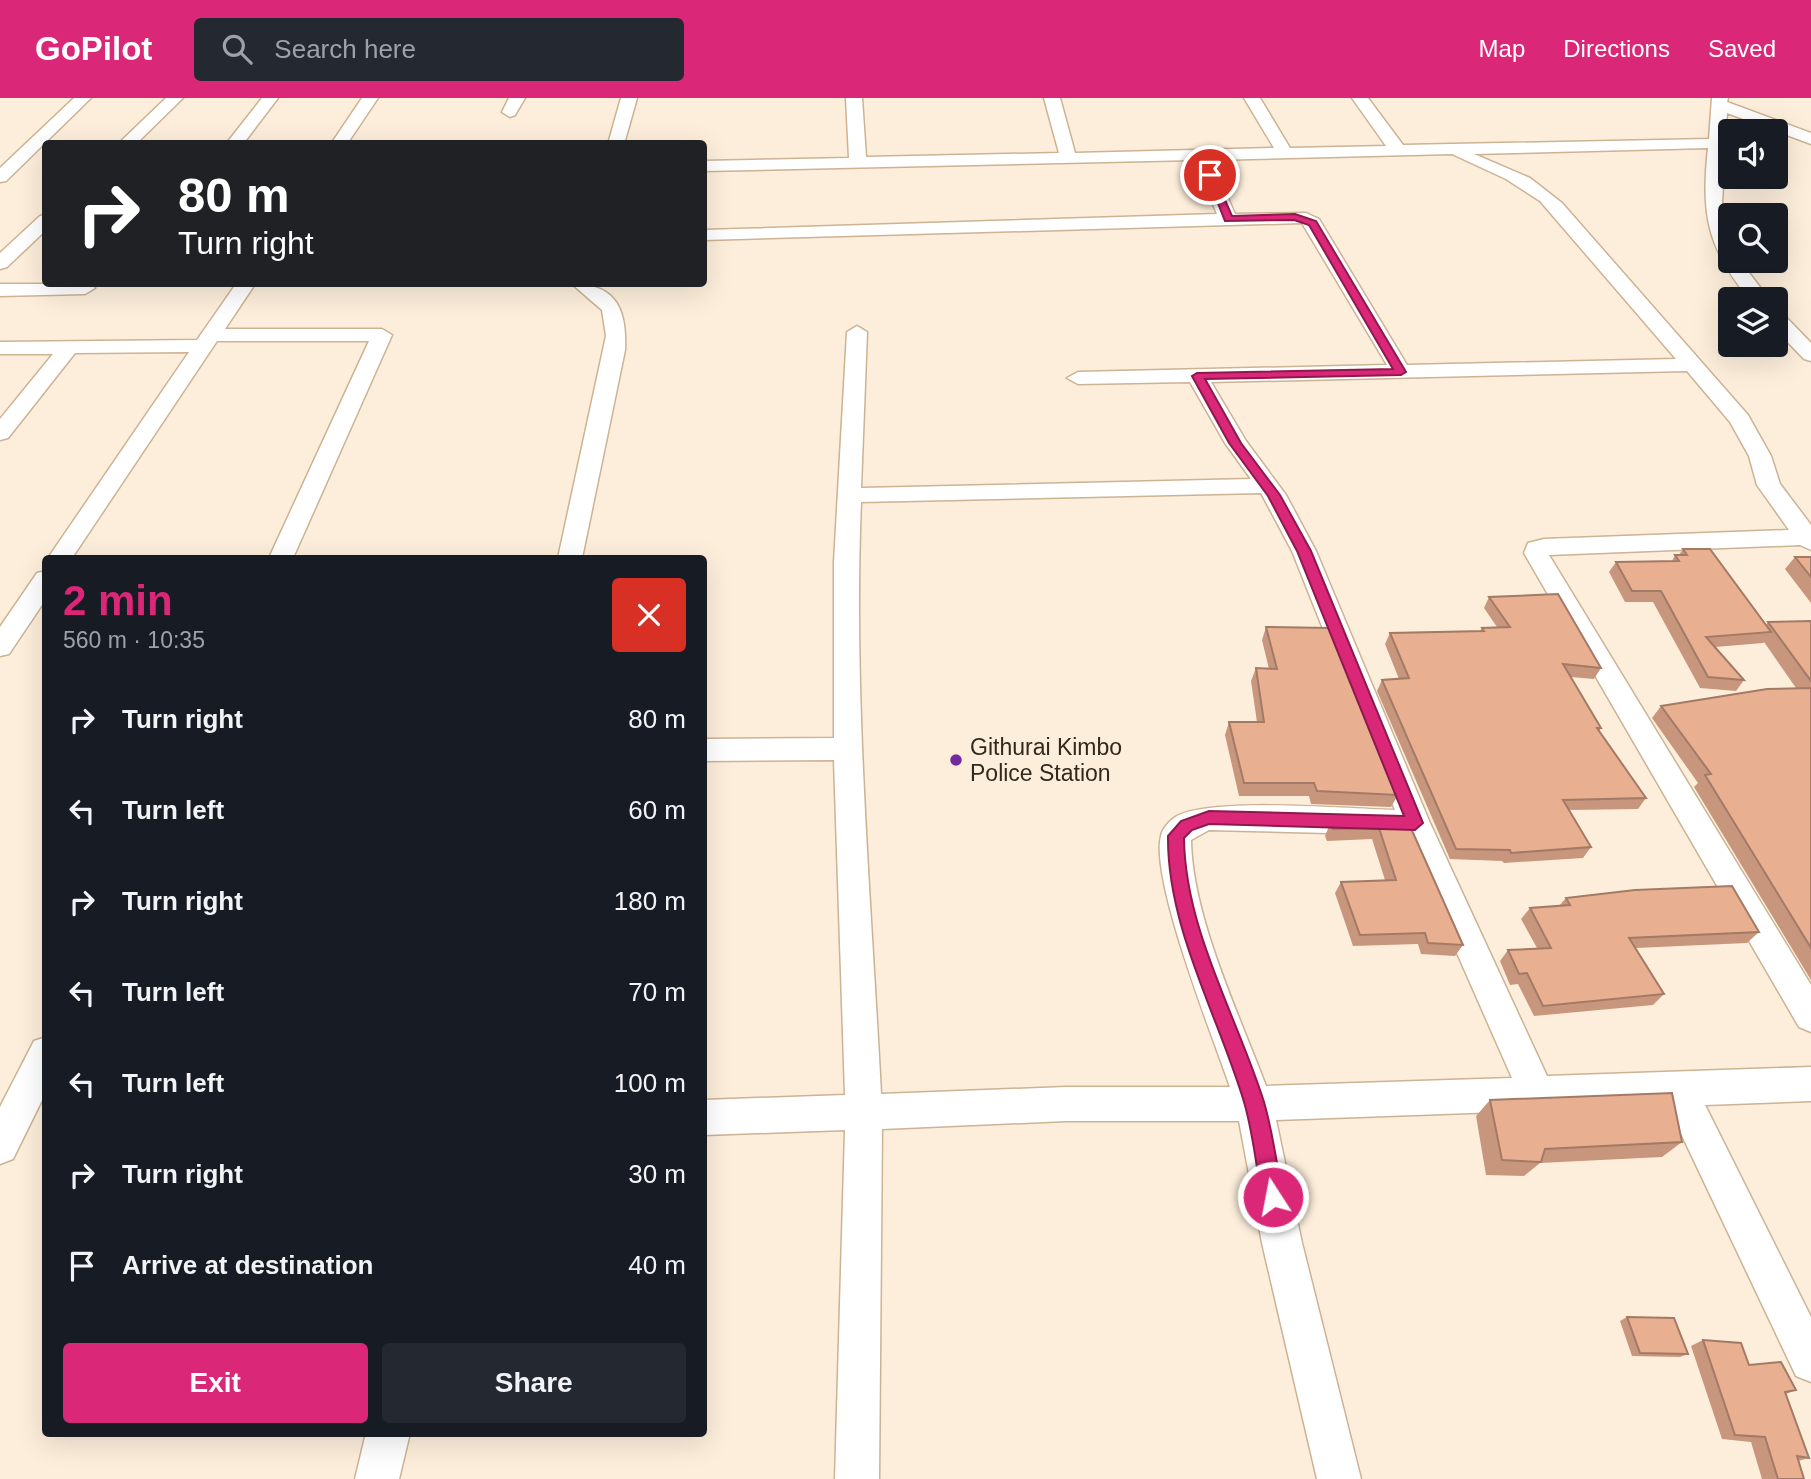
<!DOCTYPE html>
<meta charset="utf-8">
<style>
:root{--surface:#171b24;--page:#242831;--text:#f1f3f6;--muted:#9ea1a6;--accent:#db2777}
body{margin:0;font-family:Arial,sans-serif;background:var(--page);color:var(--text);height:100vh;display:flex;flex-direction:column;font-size:26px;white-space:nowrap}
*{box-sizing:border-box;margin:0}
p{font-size:23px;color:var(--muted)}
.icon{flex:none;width:38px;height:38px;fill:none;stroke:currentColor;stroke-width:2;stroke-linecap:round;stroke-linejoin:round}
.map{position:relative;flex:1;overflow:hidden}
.sheet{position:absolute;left:42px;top:457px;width:665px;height:882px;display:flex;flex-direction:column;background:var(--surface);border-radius:7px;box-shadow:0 7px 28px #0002}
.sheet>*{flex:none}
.banner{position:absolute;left:42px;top:42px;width:665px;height:147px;border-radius:7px;box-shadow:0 7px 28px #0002;background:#202124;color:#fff;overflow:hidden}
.controls{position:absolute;left:1718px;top:21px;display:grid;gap:14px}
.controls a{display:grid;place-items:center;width:70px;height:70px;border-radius:7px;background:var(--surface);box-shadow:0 7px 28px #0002;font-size:35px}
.pin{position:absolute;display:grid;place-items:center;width:60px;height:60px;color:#fff;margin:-30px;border:4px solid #fff;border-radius:50%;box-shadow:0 2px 7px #0007}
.me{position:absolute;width:77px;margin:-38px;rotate:349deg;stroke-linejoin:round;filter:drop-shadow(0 0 5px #0008)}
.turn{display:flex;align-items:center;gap:24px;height:147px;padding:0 21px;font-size:32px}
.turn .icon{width:91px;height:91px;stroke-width:2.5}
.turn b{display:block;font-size:49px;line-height:60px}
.round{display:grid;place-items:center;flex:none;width:74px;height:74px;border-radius:7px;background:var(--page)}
.head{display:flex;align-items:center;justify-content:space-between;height:119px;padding:0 21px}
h1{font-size:42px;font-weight:700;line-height:52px;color:var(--accent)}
.action{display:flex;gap:14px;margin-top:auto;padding:14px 21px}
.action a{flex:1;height:80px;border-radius:7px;background:var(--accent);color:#fff;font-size:28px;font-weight:700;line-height:80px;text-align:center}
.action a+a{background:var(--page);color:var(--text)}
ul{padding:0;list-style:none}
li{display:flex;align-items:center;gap:21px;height:91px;padding:0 21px}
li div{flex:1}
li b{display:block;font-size:26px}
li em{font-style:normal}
header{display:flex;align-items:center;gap:42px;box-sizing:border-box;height:98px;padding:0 35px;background:var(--accent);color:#fff}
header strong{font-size:33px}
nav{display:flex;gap:38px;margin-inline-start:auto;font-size:24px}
.search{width:490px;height:63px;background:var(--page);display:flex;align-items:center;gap:18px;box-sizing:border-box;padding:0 24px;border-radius:7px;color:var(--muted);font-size:26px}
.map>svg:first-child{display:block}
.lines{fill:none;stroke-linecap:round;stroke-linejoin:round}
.minor-casing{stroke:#cbb394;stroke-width:3}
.minor{fill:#fff;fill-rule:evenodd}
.wall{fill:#c8967d}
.building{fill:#e9af91;stroke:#a37a66;stroke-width:2}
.route{fill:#db2777;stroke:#8e194d;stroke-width:2}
.poi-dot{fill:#722b9f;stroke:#fdeedb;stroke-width:2.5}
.labels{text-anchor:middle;stroke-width:7;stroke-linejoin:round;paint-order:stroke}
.poi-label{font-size:23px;fill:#32291d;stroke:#fdeedb;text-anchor:start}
</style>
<header>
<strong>GoPilot</strong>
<div class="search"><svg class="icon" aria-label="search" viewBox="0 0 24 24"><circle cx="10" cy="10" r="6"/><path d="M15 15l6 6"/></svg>Search here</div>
<nav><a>Map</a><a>Directions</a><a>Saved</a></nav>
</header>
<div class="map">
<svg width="1811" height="1381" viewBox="0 0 1811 1381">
<rect width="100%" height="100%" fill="#fdeedb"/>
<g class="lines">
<defs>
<path id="minor" d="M 74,0 L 91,0 L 6,83 L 0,84 L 0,70 Z
M 166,0 L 183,0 L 136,46 L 118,46 Z
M 262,0 L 278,0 L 243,46 L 226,46 Z
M 362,0 L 378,0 L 347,46 L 331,46 Z
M 509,0 L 525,0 L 515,17 L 510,19 L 502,14 Z
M 621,0 L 637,0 L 624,46 L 608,46 Z
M 846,0 L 862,0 L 866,59 L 1059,55 L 1044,0 L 1060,0 L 1075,55 L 1274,50 L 1244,0 L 1260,0 L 1290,50 L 1386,48 L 1352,0 L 1368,0 L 1403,47 L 1709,41 L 1712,0 L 1728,0 L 1727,4 L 1811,35 L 1811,46 L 1727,15 L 1725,40 L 1731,40 L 1731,50 L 1725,50 L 1722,106 L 1731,145 L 1731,163 L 1740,163 L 1769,201 L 1749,201 C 1707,149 1701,117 1708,50 L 1474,56 L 1530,80 L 1562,105 L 1748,317 L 1771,358 L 1780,386 L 1811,427 L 1811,452 L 1800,447 L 1549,457 L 1811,887 L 1811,934 L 1799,929 L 1524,455 L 1528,445 L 1544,441 L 1789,432 L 1757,387 L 1749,358 L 1730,324 L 1687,273 L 1211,284 L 1246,343 L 1286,397 L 1316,453 L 1430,725 L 1547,978 L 1811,969 L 1811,1003 L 1705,1007 L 1811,1219 L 1811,1284 L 1796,1278 L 1668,1008 L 1276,1022 L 1302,1145 L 1361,1381 L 1317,1381 L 1262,1145 L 1239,1023 L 1066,1023 L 882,1031 L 879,1381 L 835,1381 L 845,1032 L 704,1037 L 704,1002 L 845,997 L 834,662 L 704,663 L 704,641 L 834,640 L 834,464 L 847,234 L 857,228 L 867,234 L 861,390 L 1251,381 L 1225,345 L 1190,284 L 1078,286 L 1067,280 L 1078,274 L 1387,267 L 1302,125 L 704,142 L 704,132 L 1217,116 L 1194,62 L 704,73 L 704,63 L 849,60 ZM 1452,56 L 1506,81 L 1540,103 L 1676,261 L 1407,267 L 1319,121 L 1306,115 L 1235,116 L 1211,62 ZM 1261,395 L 1292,453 L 1395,712 C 1348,711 1214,699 1177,718 C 1171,721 1162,731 1161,738 C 1150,782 1213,939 1230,989 L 1066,989 L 881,996 C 871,799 853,601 861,404 ZM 1209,732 L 1405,737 L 1512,980 L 1266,988 C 1239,916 1192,818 1191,742 Z
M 46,117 L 46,132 L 7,169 L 0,171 L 0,155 L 40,118 Z
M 0,186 L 90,186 L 95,190 L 85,196 L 0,198 Z
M 236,186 L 255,186 L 225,231 L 382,231 L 392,237 L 293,460 L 269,460 L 369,243 L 217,243 L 72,460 L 48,460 L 189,254 L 75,255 L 8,340 L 0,342 L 0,321 L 53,256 L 0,256 L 0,244 L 197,242 Z
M 572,186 C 616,186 627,211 625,252 L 582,460 L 558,460 L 606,238 L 602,212 Z
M 1776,214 L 1783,216 L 1811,245 L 1811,263 L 1804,261 L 1776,232 Z
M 46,473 L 46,501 L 9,556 L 0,558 L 0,529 L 37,475 Z
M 46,939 L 46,994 L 13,1061 L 0,1066 L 0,1009 L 34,943 Z
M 366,1335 L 410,1335 L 399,1381 L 355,1381 Z"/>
</defs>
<use href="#minor" class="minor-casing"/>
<use href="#minor" class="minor"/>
</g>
<path class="wall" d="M 1683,451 L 1766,527 L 1768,524 L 1811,523 L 1811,882 L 1694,689 L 1698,685 L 1652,620 L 1661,608 L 1796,590 L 1764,544 L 1763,545 L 1715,549 L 1744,582 L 1736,593 L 1700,590 L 1653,504 L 1625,504 L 1609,474 L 1616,464 L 1672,463 L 1675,457 L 1679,457 Z
M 1795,459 L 1811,459 L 1811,505 L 1785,471 Z
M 1489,499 L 1601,570 L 1594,581 L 1571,579 L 1601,630 L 1599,634 L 1646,700 L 1638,711 L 1569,712 L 1591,749 L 1583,760 L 1504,765 L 1502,763 L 1450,761 L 1377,593 L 1382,582 L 1399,581 L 1385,546 L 1390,535 L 1480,533 L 1482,530 L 1497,529 L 1484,510 Z
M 1266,529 L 1398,697 L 1391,709 L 1311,706 L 1309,698 L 1239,698 L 1225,637 L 1229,624 L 1257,624 L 1251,583 L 1256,570 L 1269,571 L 1262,542 Z
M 1330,726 L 1410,728 L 1463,847 L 1455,858 L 1421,856 L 1418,846 L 1353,848 L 1335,795 L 1341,784 L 1385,782 L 1372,741 L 1327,743 L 1325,738 Z
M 1566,800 L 1759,834 L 1747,845 L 1636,850 L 1664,896 L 1653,907 L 1534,918 L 1518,886 L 1510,887 L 1500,863 L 1508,852 L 1537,850 L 1521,821 L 1530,810 L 1559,808 Z
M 1490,1002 L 1682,1044 L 1662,1059 L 1540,1065 L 1524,1078 L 1486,1077 L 1476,1018 Z
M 1627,1219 L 1688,1256 L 1680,1259 L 1632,1258 L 1620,1223 Z
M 1703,1242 L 1796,1292 L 1786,1296 L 1809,1360 L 1798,1363 L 1804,1381 L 1762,1381 L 1751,1344 L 1722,1341 L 1691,1248 Z"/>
<path class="building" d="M 1683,451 L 1710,451 L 1771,534 L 1706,539 L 1744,582 L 1708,579 L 1661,493 L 1632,493 L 1616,464 L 1679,463 L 1675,457 L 1687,457 Z
M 1795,459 L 1811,459 L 1811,479 Z
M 1558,496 L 1601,570 L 1563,566 L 1601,630 L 1597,630 L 1646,700 L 1563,702 L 1591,749 L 1511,755 L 1510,752 L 1456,751 L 1382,582 L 1409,580 L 1390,535 L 1484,533 L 1482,530 L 1510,529 L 1489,499 Z
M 1811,523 L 1811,583 L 1768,524 Z
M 1266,529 L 1330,530 L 1398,697 L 1317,693 L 1314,685 L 1244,685 L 1229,624 L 1264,624 L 1256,570 L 1277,571 Z
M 1811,590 L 1811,850 L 1705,677 L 1711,676 L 1661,608 L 1767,591 Z
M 1330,726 L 1410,728 L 1463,847 L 1428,845 L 1425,835 L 1360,837 L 1341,784 L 1396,782 L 1379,730 L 1333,731 Z
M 1732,788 L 1759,834 L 1629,840 L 1664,896 L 1543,908 L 1527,875 L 1519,876 L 1508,852 L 1551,850 L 1530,810 L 1570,807 L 1566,800 L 1635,792 Z
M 1672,995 L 1682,1044 L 1545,1051 L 1541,1064 L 1502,1062 L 1490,1002 Z
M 1627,1219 L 1674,1220 L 1688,1256 L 1640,1255 Z
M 1703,1242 L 1741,1245 L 1749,1267 L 1781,1264 L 1796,1292 L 1785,1294 L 1809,1360 L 1797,1358 L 1804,1381 L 1778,1381 L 1765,1339 L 1735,1337 Z"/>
<path class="route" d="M 1206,75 L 1214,77 L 1232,118 L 1295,116 L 1316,123 L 1406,274 L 1401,277 L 1205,281 L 1241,345 L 1280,397 L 1311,453 L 1423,725 L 1415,732 L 1209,726 L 1192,732 L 1184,740 C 1185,832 1237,918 1264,1004 C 1273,1035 1277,1068 1283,1099 L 1280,1106 L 1273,1109 L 1265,1106 L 1262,1099 C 1256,1068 1253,1034 1244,1004 C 1218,917 1167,830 1168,738 L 1181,723 L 1209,713 L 1404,718 L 1297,453 L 1268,398 L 1229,345 L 1192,278 L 1197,275 L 1393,271 L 1309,127 L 1294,122 L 1225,123 Z"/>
<circle class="poi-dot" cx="956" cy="662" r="7"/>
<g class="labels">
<g class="poi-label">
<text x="970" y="657">Githurai Kimbo<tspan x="970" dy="26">Police Station</tspan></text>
</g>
</g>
</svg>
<div class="controls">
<a><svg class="icon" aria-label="sound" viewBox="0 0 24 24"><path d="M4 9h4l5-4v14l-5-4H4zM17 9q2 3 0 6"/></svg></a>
<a><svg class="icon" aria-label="search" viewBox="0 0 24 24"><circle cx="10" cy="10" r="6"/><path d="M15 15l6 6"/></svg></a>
<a><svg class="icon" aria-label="layers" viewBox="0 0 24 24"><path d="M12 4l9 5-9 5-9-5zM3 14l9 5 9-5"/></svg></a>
</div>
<div class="pin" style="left:1210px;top:77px;background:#d93025"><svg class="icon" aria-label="arrive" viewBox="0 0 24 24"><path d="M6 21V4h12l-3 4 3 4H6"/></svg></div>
<svg class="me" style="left:1273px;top:1099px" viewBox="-20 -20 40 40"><circle r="17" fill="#db2777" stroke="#fff" stroke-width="3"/><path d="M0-11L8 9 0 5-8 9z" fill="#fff"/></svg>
<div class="banner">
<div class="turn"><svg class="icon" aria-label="right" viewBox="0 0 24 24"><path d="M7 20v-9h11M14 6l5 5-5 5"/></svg><div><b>80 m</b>Turn right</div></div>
</div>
<section class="sheet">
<div class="head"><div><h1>2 min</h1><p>560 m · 10:35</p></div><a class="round" style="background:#d93025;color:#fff"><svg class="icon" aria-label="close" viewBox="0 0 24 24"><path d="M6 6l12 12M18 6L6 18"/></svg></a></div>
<ul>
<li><svg class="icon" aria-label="right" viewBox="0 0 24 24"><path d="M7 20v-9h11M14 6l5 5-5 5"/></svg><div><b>Turn right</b></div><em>80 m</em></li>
<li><svg class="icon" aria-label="left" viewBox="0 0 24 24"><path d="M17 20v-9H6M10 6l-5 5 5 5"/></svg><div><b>Turn left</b></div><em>60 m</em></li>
<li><svg class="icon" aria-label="right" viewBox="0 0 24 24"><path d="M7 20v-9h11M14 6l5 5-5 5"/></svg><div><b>Turn right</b></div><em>180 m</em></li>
<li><svg class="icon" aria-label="left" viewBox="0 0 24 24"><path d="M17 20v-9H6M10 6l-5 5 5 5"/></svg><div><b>Turn left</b></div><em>70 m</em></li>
<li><svg class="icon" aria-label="left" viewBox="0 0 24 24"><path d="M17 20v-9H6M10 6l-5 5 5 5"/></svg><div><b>Turn left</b></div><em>100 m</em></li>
<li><svg class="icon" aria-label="right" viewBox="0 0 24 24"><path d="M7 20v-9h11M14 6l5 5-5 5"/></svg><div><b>Turn right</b></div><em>30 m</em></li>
<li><svg class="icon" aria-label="arrive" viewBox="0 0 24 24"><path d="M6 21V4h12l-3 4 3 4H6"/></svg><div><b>Arrive at destination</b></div><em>40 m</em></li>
</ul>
<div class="action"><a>Exit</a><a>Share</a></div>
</section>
</div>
